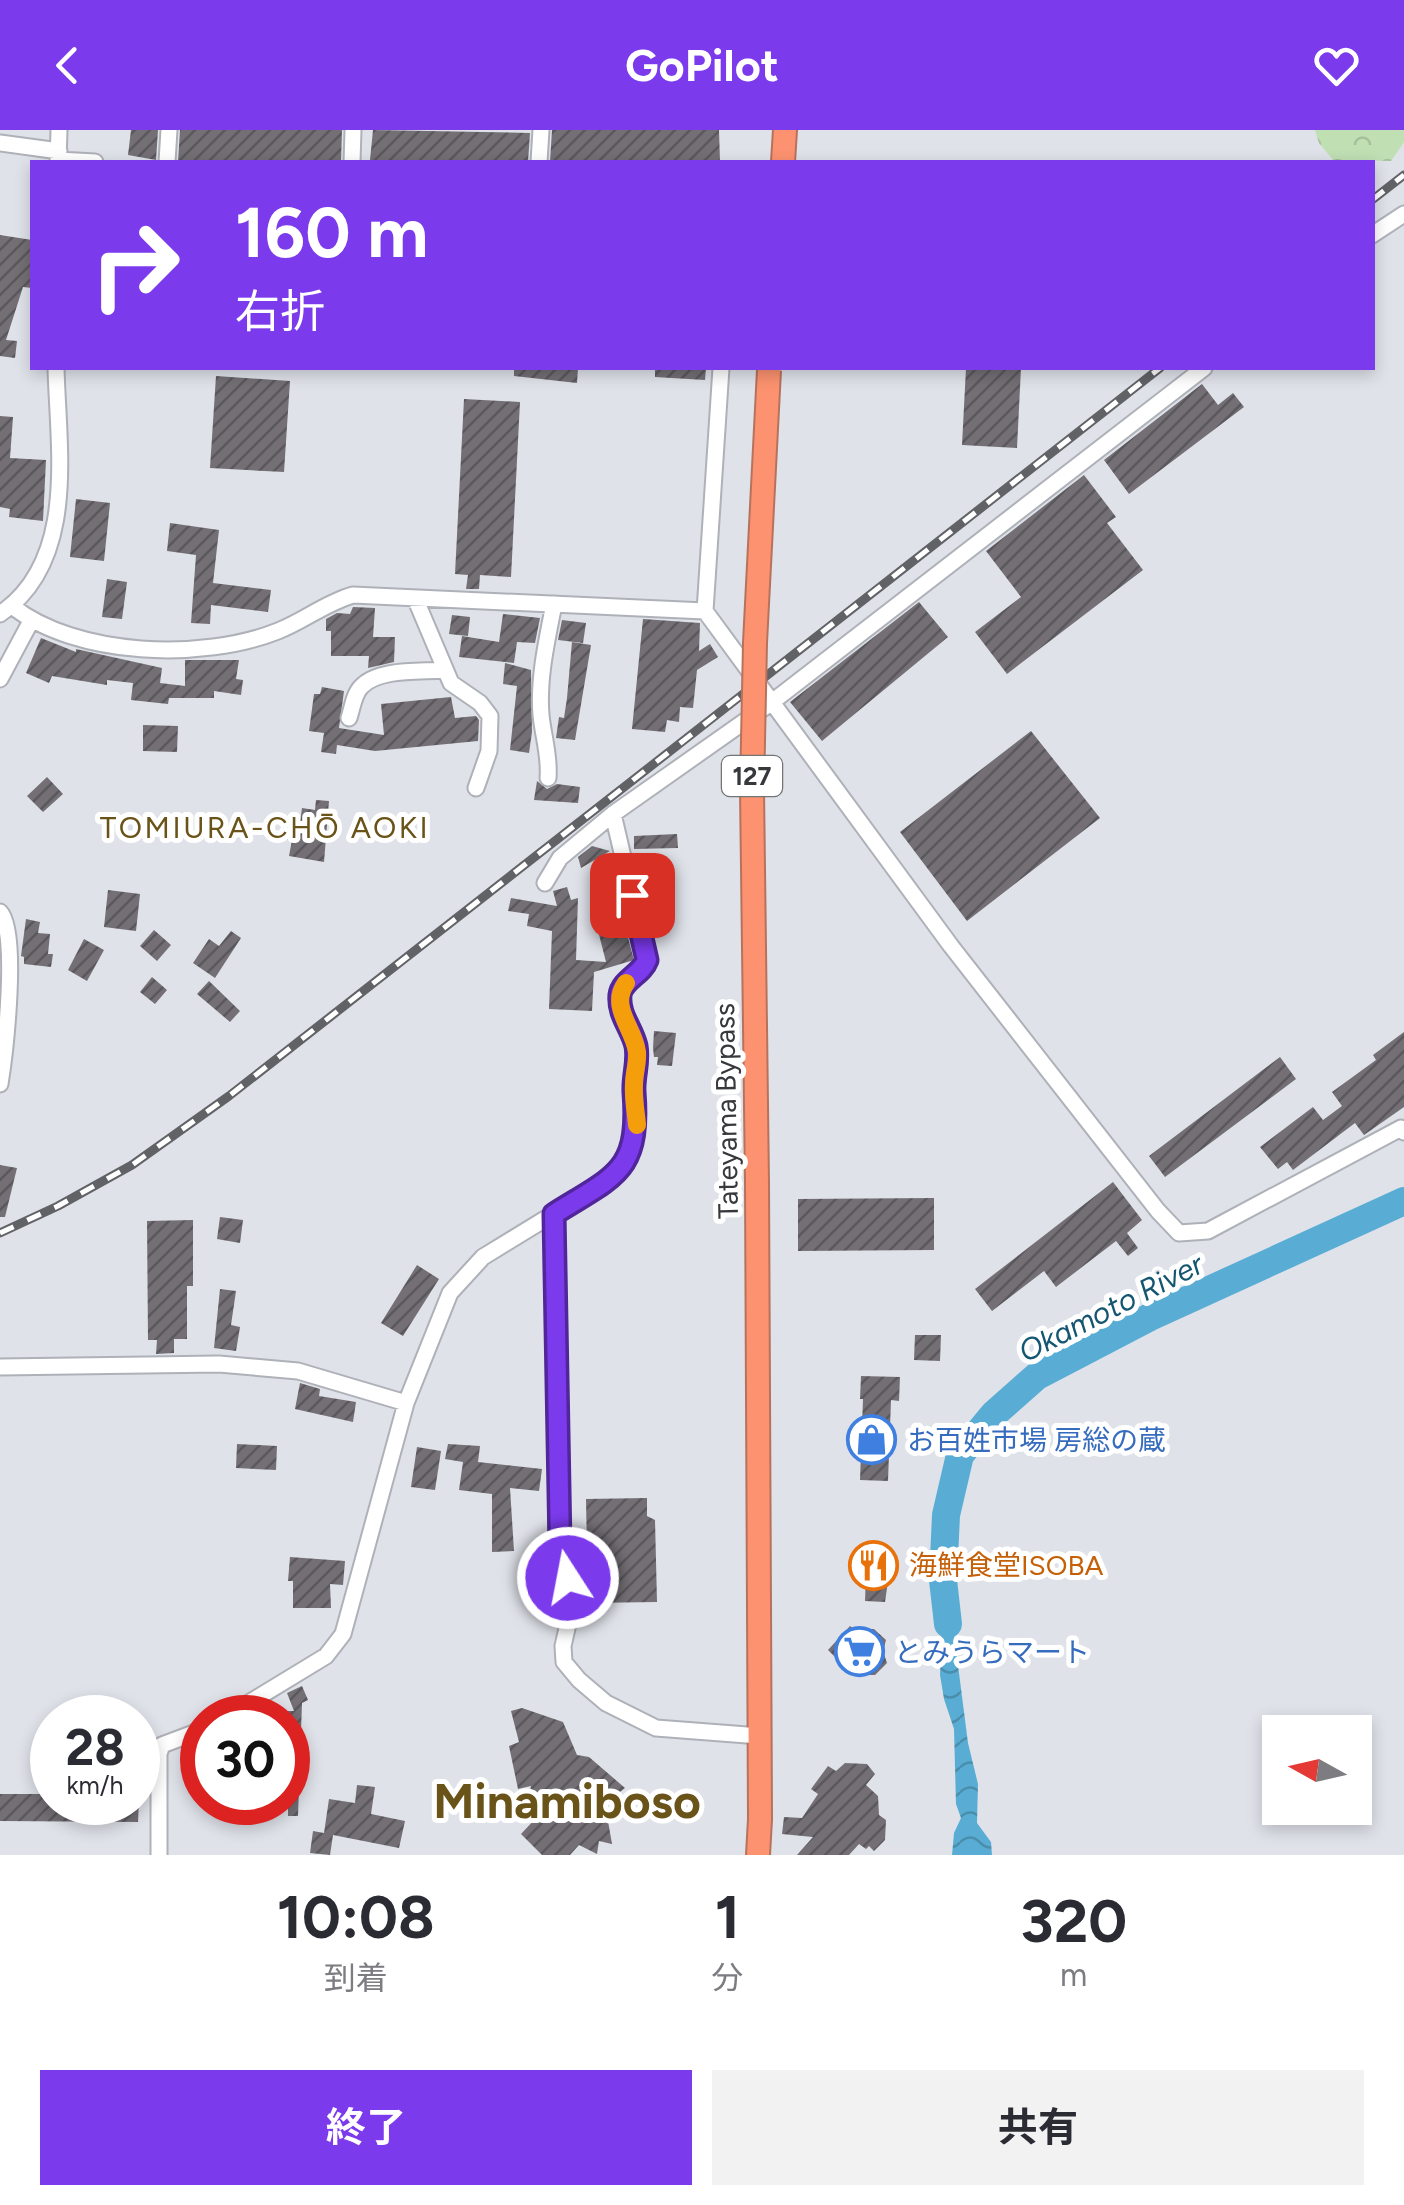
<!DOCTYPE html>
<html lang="ja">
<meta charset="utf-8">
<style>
:root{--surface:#fff;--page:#f2f2f3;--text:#2b2b33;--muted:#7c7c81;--accent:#7c3aed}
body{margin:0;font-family:Figtree,"Noto Sans JP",sans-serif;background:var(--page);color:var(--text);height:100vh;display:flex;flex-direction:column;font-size:38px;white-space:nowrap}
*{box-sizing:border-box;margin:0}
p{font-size:32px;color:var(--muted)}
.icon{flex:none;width:55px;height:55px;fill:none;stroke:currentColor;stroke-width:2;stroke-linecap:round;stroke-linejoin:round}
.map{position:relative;height:1725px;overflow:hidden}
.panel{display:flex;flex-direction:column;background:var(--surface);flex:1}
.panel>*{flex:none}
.guide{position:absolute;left:30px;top:30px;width:1345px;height:210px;border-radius:0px;box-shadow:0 5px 15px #0003;background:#7c3aed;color:#fff;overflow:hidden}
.needle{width:65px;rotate:278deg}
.controls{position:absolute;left:1262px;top:1585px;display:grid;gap:20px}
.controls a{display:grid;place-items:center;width:110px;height:110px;border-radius:0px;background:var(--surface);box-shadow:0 5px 15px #0003;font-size:50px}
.speed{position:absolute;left:30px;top:1565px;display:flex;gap:20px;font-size:50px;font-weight:700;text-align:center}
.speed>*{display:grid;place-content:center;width:130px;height:130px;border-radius:50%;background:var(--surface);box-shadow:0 5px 15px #0003;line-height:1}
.speed small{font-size:25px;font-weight:400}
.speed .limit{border:15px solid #d22;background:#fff;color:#111}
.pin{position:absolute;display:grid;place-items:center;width:85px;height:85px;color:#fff;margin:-42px;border-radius:20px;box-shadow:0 5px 15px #0006}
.me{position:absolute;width:110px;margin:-55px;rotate:349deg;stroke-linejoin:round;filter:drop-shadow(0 0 8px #0008)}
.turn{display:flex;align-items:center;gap:35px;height:210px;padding:0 40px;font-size:45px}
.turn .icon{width:130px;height:130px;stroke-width:2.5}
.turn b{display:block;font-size:70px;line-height:85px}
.eta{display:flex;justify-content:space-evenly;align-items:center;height:170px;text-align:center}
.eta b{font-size:60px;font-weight:700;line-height:70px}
.button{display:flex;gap:20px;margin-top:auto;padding:20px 40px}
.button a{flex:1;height:115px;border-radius:0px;background:var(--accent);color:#fff;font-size:40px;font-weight:700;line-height:115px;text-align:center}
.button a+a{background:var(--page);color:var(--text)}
header{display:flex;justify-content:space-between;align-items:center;height:130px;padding:0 40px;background:var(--accent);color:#fff;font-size:45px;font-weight:700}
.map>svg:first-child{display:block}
.forest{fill:url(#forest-crowns)}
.water{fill:url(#water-waves)}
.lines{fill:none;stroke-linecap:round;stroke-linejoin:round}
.river{stroke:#59add4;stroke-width:28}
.building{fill:url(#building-hatch)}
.minor-casing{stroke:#aeb1b8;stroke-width:19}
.highway-casing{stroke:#b7725d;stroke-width:26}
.minor{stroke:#fff;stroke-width:15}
.highway{stroke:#fc926f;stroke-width:22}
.rail-casing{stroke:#606266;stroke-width:9}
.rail{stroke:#fff;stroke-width:5;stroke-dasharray:15;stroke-linecap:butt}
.highway-bridge-casing{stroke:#b7725d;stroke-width:26;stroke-linecap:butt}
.highway-bridge{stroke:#fc926f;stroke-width:22}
.route-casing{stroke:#51269a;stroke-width:25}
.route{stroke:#7c3aed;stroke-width:18}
.slow{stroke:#f59e0b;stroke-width:18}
.labels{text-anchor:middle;stroke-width:10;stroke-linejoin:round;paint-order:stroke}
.shield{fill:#fff;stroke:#737476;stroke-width:2.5}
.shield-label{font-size:25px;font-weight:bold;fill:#37383b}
.street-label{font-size:28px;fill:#37383b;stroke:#fff}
.shop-label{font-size:28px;fill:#366cbe;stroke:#fff;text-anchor:start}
.food-label{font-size:28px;fill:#c56008;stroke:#fff;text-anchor:start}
.neighbourhood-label{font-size:30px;letter-spacing:2.5px;fill:#6a5319;stroke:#fff}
.water-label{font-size:30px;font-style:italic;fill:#145671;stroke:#fff}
.town-label{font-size:48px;font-weight:bold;fill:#6a5319;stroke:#fff}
</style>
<header><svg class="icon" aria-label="back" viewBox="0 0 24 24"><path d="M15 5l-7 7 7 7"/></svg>GoPilot<svg class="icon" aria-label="heart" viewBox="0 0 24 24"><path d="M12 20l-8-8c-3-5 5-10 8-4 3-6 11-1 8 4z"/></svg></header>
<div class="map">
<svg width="1404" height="1725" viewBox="0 0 1404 1725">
<defs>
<pattern id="forest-crowns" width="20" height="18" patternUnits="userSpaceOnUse" patternTransform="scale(2.5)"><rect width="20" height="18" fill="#c0dfb3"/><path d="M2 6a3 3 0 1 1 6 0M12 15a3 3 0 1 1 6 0" fill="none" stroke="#a6c09b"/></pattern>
<pattern id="water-waves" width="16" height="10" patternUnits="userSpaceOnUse" patternTransform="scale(2.5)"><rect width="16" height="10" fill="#59add4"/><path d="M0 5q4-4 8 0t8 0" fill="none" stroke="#4a8ead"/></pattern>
<pattern id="building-hatch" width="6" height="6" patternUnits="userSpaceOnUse" patternTransform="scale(2.5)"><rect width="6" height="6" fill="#736f75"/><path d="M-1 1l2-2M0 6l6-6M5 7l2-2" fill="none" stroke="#5a585c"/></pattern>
</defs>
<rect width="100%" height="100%" fill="#dfe2e9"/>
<path class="forest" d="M 1315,0 L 1404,0 L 1404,12 L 1391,31 L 1333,30 L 1319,13 Z"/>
<path class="water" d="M 943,1455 L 950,1473 L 968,1613 L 978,1654 L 977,1693 L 991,1712 L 992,1725 L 952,1725 L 954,1703 L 961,1688 L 956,1674 L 954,1599 L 944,1569 L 940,1545 Z"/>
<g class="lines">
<path class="river" d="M 948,1494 L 943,1450 L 946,1385 L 960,1325 L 994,1284 L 1037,1246 L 1150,1187 L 1404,1071"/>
</g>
<path class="building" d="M 131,0 L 158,0 L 156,30 L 128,25 Z
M 180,0 L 342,0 L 341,32 L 178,32 Z
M 373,0 L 530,3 L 528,32 L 370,30 Z
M 552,0 L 719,0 L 720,32 L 550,32 Z
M 0,105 L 32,110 L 32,158 L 23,157 L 6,210 L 17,211 L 15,228 L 0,226 Z
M 514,238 L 578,238 L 577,253 L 514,246 Z
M 655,238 L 706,238 L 705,250 L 655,247 Z
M 966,238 L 1021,238 L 1017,318 L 962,315 Z
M 216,246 L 290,251 L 284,342 L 210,338 Z
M 1202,254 L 1218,275 L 1233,263 L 1244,277 L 1129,364 L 1104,330 Z
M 464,269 L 520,272 L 511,447 L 480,445 L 479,459 L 466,459 L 468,445 L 455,444 Z
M 0,286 L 13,287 L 10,328 L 46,330 L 43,391 L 9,387 L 10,379 L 0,377 Z
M 1084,345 L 1116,387 L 1107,393 L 1143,440 L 1007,544 L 975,502 L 1021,467 L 986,421 Z
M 76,369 L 110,373 L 104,431 L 70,427 Z
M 170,393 L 219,400 L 213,453 L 271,460 L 268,482 L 211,475 L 210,494 L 191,493 L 196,425 L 167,421 Z
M 107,449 L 127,452 L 122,489 L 102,487 Z
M 919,472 L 948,507 L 822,611 L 790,572 Z
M 353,477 L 375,478 L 373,507 L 395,507 L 394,532 L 368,538 L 369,526 L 331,526 L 331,501 L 326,501 L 326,489 L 337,483 L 350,484 Z
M 503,484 L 540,488 L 535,513 L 517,512 L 514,533 L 459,527 L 462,506 L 499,512 Z
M 452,485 L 470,487 L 468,506 L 449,504 Z
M 643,489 L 700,493 L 699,521 L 710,514 L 718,527 L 697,540 L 693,578 L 680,577 L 679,592 L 667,590 L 665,602 L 632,599 Z
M 562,490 L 586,493 L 583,513 L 558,510 Z
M 41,508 L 76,522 L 76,519 L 162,538 L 160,553 L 185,556 L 185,530 L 239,530 L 236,549 L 243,550 L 241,565 L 214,561 L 214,568 L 169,568 L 168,574 L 131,570 L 133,553 L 107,550 L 107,555 L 52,546 L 49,553 L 26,543 Z
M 572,512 L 591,515 L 575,610 L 556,608 L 559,587 L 564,588 L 567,568 Z
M 505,533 L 531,540 L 532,602 L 529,623 L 510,620 L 517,556 L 503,554 Z
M 322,557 L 344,561 L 339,598 L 384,605 L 381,574 L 451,567 L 455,588 L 476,586 L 479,590 L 478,611 L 375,621 L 337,615 L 336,624 L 321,622 L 324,603 L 309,601 L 314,564 L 320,564 Z
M 143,595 L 178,596 L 177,622 L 143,621 Z
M 1031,601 L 1100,688 L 967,791 L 900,702 Z
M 47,647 L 63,664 L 43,682 L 27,666 Z
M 537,651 L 547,659 L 557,654 L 580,657 L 578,673 L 534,670 Z
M 316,670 L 329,671 L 324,732 L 289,726 L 292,710 L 285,709 L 288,690 L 300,692 L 302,678 L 315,680 Z
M 677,704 L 678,718 L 634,719 L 634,706 Z
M 592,716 L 610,721 L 581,738 L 578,727 Z
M 567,757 L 571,770 L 578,768 L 576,830 L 606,832 L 590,769 L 616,762 L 634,830 L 594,842 L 592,881 L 549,879 L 552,801 L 527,796 L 529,784 L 508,781 L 511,768 L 557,776 L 553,761 Z
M 108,760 L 140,764 L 136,801 L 104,797 Z
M 26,789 L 40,792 L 38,803 L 50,804 L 48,824 L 53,824 L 51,837 L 24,834 L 24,827 L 21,826 Z
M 154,800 L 171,815 L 157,831 L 140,816 Z
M 231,801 L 241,808 L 215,848 L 193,833 L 209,809 L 219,816 Z
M 84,809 L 104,820 L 87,851 L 68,840 Z
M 152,847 L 167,860 L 155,874 L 140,862 Z
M 209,851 L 240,881 L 230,892 L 197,864 Z
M 654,901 L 676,903 L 672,936 L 657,935 L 658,927 L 654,927 L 653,918 Z
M 1404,902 L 1404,977 L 1364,1005 L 1355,993 L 1293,1040 L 1287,1032 L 1278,1039 L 1260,1017 L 1313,977 L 1323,990 L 1342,976 L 1332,962 L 1376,930 L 1373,925 Z
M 1280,927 L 1296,949 L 1165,1047 L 1149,1026 Z
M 0,1035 L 17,1038 L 5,1087 L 0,1087 Z
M 1113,1052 L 1142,1090 L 1127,1103 L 1138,1118 L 1128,1126 L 1116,1111 L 1056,1157 L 1044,1141 L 992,1181 L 975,1159 Z
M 934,1068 L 934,1120 L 798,1121 L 798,1069 Z
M 220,1087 L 243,1090 L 240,1113 L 217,1109 Z
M 193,1090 L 193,1156 L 187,1156 L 187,1209 L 174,1209 L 174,1223 L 156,1224 L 157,1210 L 148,1210 L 147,1091 Z
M 417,1135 L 439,1149 L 403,1206 L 381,1193 Z
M 220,1159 L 236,1161 L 231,1195 L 240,1197 L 236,1221 L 214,1218 Z
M 915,1205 L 941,1205 L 940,1231 L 914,1230 Z
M 861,1246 L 900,1247 L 899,1271 L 891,1270 L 888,1351 L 860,1350 L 863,1269 L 860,1269 Z
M 300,1253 L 320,1259 L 319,1266 L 356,1272 L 353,1292 L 295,1279 Z
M 237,1314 L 277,1316 L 276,1340 L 236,1338 Z
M 448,1314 L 480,1316 L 478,1332 L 542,1339 L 539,1361 L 510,1358 L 514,1421 L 492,1422 L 492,1364 L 459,1360 L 463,1332 L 445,1329 Z
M 417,1317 L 441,1321 L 435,1360 L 411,1357 Z
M 647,1368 L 647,1386 L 655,1390 L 657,1472 L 588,1473 L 586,1369 Z
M 874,1414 L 887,1416 L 885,1430 L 891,1430 L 885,1472 L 865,1471 L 866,1448 L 855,1447 L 857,1427 L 872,1428 Z
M 290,1427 L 345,1431 L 343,1455 L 330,1454 L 331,1478 L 293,1478 L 293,1451 L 288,1451 Z
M 850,1496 L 854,1499 L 874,1499 L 886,1510 L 883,1521 L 887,1533 L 875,1545 L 852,1544 L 828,1520 Z
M 302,1556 L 308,1570 L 302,1573 L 298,1686 L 288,1686 L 288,1581 L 294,1581 L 287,1563 Z
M 522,1578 L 563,1592 L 577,1625 L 589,1627 L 625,1658 L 605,1674 L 612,1714 L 599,1711 L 597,1724 L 579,1715 L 570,1725 L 542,1725 L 521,1704 L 536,1688 L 527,1674 L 531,1656 L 518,1659 L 509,1616 L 519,1612 L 511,1581 Z
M 845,1633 L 867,1634 L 875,1644 L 866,1655 L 878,1666 L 879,1685 L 886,1690 L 885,1710 L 874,1721 L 869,1716 L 866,1719 L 859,1714 L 849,1725 L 797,1725 L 813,1707 L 782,1704 L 784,1687 L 802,1688 L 818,1664 L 811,1659 L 828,1636 L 836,1641 Z
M 357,1655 L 375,1657 L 371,1684 L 405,1691 L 399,1718 L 333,1705 L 330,1725 L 310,1723 L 313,1701 L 324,1703 L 329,1669 L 355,1673 Z
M 0,1664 L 52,1664 L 52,1672 L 139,1672 L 138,1692 L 0,1691 Z"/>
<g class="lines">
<defs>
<path id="minor" d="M 0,13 L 59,21
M 58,30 L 95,32
M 58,31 L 59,0
M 167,32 L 169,0
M 352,32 L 353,0
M 539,32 L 541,0
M 1372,105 L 1404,84
M 721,238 L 705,481 L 951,816 L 1158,1081 L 1179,1103 L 1208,1101 L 1401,998 L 1404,1002
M 415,468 L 451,553 L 480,573 L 490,586 L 489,621 L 476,658
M 12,476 C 76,527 203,531 278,501 C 304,491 325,473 353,465 L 705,481
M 0,484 C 78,431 58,319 56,238
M 0,549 L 31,491
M 349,588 C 352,579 354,564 361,557 C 378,538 421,542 443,540
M 548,648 C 550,626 543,606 541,585 C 538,548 547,510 554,474
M 545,753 L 560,728 L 613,684 L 772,572 L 1204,238
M 0,782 C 19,802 5,923 0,954
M 554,1084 L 559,1416 L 573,1472 L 563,1516 L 564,1532 L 579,1550 L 606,1573 L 656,1598 L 760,1606
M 0,1237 L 219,1234 L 298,1241 L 406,1273
M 224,1588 L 326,1526 L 343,1504 L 406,1273 L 450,1163 L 483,1127 L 617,1045 L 630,1022 L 637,997 L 634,955 L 638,927 L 635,910 L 621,884 L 620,866 L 622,857 L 645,836 L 647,830 L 613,684
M 159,1725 L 159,1624 L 162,1615 L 202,1600"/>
<path id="highway" d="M 783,32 L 785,0
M 757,1053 L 760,1689 L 758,1725"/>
</defs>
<use href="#minor" class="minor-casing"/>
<use href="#highway" class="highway-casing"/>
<use href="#minor" class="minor"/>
<use href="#highway" class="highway"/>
<defs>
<path id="rail" d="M 1372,70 L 1404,45
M 0,1103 L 58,1076 L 132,1035 L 229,966 L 1160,238"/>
</defs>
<use href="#rail" class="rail-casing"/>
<use href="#rail" class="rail"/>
<defs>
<path id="highway-bridge" d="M 757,1053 L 752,660 L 755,513 L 769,240"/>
</defs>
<use href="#highway-bridge" class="highway-bridge-casing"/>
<use href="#highway-bridge" class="highway-bridge"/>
</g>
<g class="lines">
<defs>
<path id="route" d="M 568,1448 L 560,1416 L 554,1084 C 616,1045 640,1042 634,962 C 633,946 639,932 636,916 C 632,898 618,885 620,865 C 622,850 642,844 647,830 L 632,765"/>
</defs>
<use href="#route" class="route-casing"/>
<use href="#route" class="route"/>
<path class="slow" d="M 626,853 C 609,877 634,898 637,922 C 638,933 634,943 634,954 C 633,968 636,982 637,995"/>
</g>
<defs>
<symbol id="shop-ring" viewBox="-11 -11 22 22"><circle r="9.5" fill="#fff" stroke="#3f7fe0" stroke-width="1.5"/><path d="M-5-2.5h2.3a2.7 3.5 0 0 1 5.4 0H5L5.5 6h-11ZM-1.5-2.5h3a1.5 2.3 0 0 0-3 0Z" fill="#3f7fe0"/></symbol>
<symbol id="restaurant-ring" viewBox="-11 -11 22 22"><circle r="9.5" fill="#fff" stroke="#e8710a" stroke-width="1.5"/><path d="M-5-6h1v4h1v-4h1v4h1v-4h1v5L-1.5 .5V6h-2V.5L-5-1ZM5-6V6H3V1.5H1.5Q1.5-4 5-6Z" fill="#e8710a"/></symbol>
<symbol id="supermarket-ring" viewBox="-11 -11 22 22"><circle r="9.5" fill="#fff" stroke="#3f7fe0" stroke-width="1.5"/><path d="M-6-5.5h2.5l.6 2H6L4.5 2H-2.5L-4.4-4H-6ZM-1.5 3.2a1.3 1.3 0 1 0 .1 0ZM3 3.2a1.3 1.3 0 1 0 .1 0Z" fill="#3f7fe0"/></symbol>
</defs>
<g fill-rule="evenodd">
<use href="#shop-ring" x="844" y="1282" width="55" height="55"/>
<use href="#restaurant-ring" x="846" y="1408" width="55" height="55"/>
<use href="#supermarket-ring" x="832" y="1494" width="55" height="55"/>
</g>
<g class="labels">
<rect class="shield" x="722" y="626" width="60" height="40" rx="8"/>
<g class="shield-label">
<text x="752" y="655">127</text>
</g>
<g class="street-label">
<text transform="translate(726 981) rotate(-91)" y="10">Tateyama Bypass</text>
</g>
<g class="shop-label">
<text x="907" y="1320">お百姓市場 房総の蔵</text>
<text x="894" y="1532">とみうらマート</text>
</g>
<g class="food-label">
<text x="909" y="1445">海鮮食堂ISOBA</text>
</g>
<g class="neighbourhood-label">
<text x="265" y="708">TOMIURA-CHŌ AOKI</text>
</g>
<g class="water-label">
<text transform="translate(1111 1178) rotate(-27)" y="10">Okamoto River</text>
</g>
<g class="town-label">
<text x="567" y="1688">Minamiboso</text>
</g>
</g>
</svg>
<div class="controls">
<a><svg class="needle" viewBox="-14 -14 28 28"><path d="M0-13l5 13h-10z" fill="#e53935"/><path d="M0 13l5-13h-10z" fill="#7c7c81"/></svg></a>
</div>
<div class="speed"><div>28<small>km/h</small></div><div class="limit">30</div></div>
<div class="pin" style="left:632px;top:765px;background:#d93025"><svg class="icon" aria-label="arrive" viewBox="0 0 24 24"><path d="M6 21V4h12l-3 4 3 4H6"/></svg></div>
<svg class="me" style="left:568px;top:1448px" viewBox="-20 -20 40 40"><circle r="17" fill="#7c3aed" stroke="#fff" stroke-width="3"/><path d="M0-11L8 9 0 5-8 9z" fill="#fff"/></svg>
<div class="guide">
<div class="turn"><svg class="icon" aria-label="right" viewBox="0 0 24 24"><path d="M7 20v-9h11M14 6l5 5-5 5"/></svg><div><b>160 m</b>右折</div></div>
</div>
</div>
<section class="panel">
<div class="eta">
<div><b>10:08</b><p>到着</p></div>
<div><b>1</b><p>分</p></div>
<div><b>320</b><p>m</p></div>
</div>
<div class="button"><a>終了</a><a>共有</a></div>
</section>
